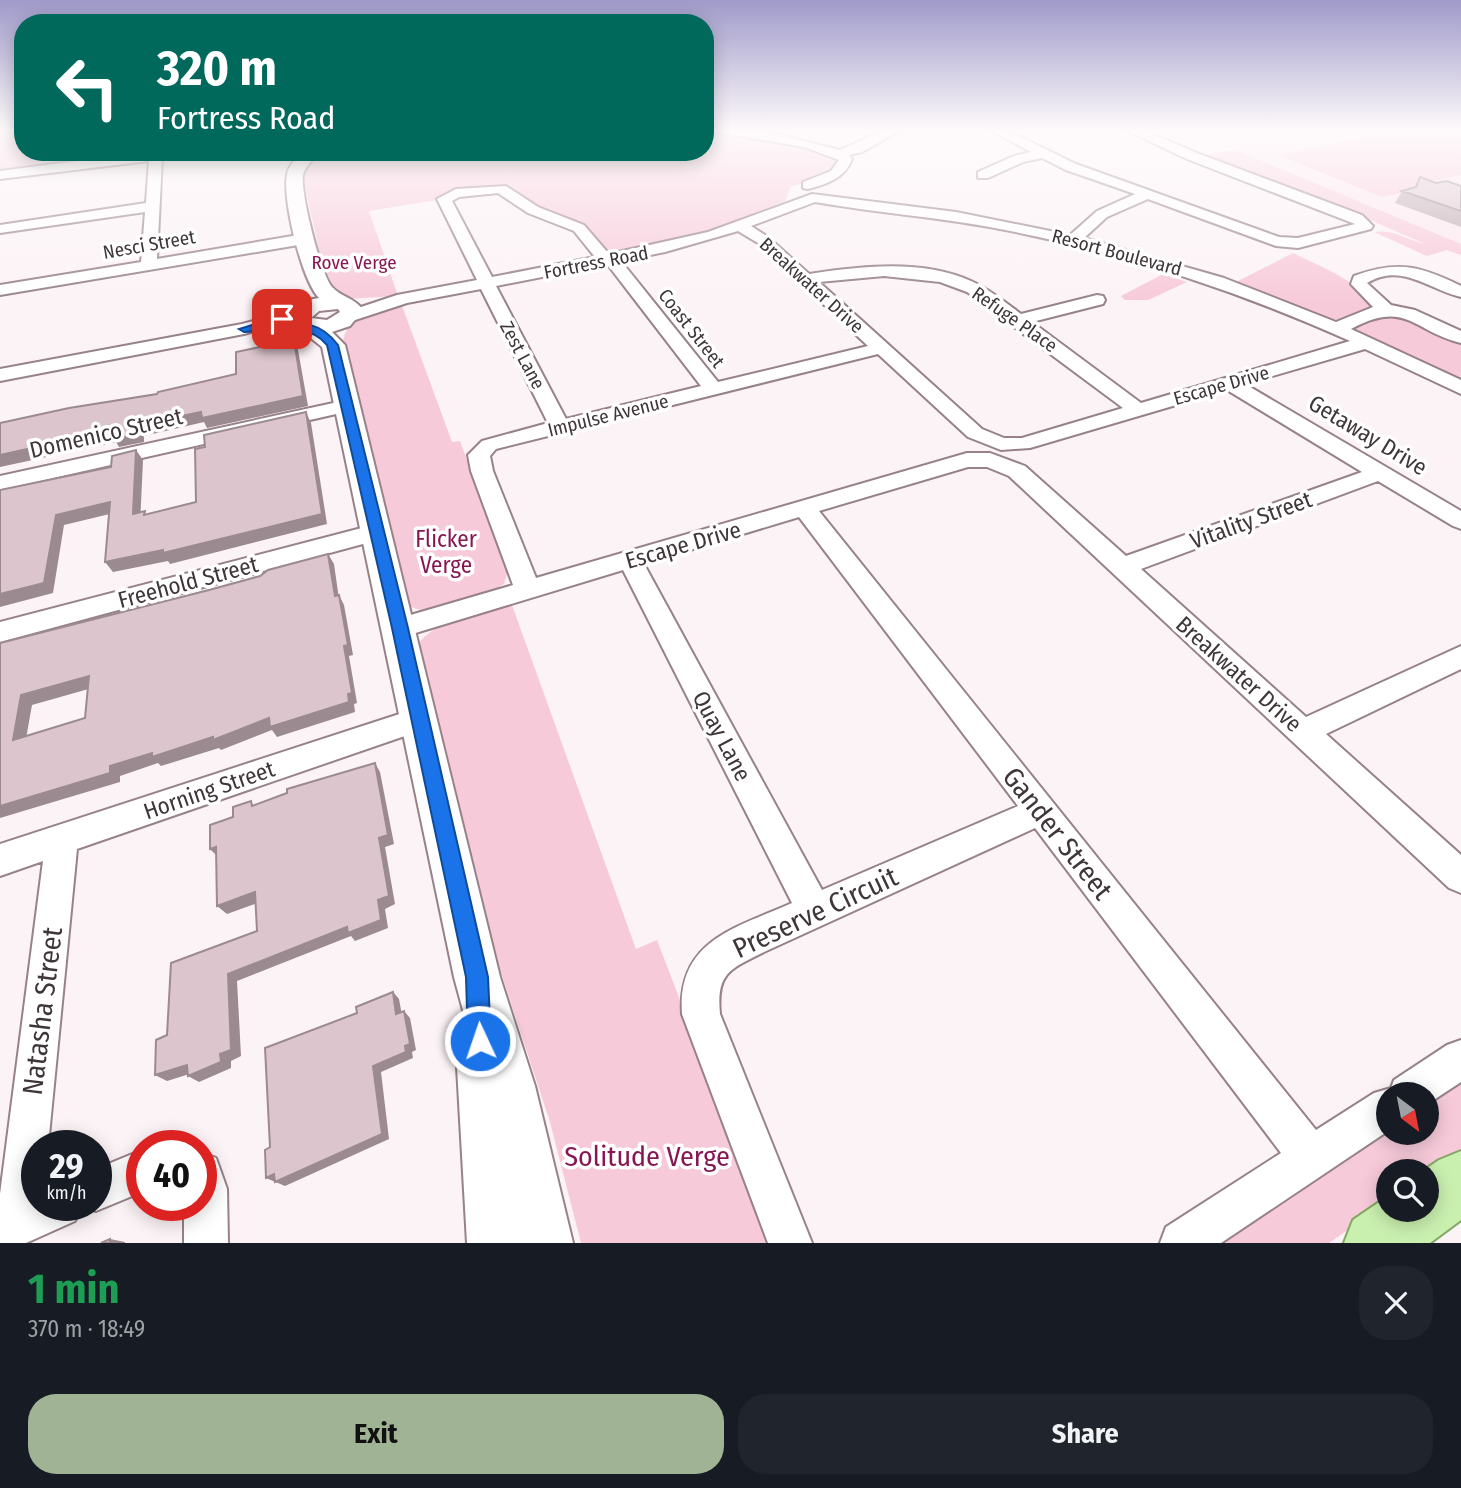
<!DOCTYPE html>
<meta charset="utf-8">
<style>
:root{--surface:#171b24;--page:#20242c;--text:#f1f3f6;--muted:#9ea1a6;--accent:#a1b395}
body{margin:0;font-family:"Fira Sans Condensed",sans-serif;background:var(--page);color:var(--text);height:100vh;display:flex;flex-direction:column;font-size:26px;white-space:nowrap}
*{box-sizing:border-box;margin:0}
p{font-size:23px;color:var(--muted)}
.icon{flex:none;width:38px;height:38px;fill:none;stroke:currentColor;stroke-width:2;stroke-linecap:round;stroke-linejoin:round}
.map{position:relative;height:1243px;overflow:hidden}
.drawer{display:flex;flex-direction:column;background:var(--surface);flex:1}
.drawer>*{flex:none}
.guide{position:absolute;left:14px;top:14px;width:700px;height:147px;border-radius:28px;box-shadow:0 4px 18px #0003;background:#00695c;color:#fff;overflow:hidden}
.needle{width:46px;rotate:148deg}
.fabs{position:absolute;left:1376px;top:1082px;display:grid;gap:14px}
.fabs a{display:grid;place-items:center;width:63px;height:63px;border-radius:50%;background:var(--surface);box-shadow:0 4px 18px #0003;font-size:35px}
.speed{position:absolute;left:21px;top:1130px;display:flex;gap:14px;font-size:35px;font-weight:700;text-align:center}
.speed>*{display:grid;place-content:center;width:91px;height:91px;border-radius:50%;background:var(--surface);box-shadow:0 4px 18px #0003;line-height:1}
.speed small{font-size:18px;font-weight:400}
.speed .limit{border:10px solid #d22;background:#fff;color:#111}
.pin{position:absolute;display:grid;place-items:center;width:60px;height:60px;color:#fff;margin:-30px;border-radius:14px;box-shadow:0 4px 10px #0006}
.me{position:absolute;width:77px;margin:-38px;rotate:357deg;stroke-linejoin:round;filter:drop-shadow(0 0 5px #0008)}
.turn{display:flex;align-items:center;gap:24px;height:147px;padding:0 28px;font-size:32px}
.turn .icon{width:91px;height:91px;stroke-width:2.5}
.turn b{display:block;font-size:49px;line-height:60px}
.round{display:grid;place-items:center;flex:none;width:74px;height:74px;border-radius:28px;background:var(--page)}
.head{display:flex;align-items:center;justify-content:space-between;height:119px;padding:0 28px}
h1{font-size:42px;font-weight:700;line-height:52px;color:#1e9e55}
.button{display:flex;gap:14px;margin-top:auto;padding:14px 28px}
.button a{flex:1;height:80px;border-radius:28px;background:var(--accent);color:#111;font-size:28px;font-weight:700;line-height:80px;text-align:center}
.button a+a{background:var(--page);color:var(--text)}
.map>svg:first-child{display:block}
.built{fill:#fce8ef}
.green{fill:#f7cada}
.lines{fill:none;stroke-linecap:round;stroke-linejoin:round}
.minor-casing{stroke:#978289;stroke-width:4}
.tertiary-casing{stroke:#978289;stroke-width:4}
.primary-casing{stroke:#83a864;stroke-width:4}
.minor{fill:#fff;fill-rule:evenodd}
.tertiary{fill:#fff;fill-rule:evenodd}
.primary{fill:#caf0b0;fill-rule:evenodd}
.wall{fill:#bea9b1}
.shaded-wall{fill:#9b8a90}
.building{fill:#ddc5ce;stroke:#9b8a90;stroke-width:2;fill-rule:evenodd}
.route{fill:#1a73e8;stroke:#114b97;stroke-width:2}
.labels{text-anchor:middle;stroke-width:7;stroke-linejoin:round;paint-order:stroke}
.far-street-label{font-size:19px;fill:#3f3639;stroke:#fff}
.far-park-label{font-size:19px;fill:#871752;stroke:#fff}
.street-label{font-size:23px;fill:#3f3639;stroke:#fff}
.park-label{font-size:23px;fill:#871752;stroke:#fff}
.near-street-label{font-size:28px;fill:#3f3639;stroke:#fff}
.near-park-label{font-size:28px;fill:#871752;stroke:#fff}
</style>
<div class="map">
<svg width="1461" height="1243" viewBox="0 0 1461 1243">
<rect width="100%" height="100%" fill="#fcf3f6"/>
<path class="built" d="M 1185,129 L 1461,131 L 1461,244 L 1215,142 Z"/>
<path class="green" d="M 0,129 L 23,129 L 23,152 L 134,152 L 0,170 Z
M 1406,129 L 1438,129 L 1461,137 L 1461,175 L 1420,184 L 1427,187 L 1382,197 L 1278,155 Z
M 705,130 L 773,141 L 837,158 L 838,165 L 816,181 L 791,186 L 785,201 L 718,229 L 612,256 L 504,186 L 449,193 L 440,196 L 437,200 L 369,211 L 398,296 L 345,299 L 328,288 L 303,179 L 304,169 L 316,152 L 705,152 Z
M 1235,150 L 1461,244 L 1461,255 L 1428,244 L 1447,250 L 1427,256 L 1374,232 C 1394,229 1405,239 1425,244 L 1352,212 L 1206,155 Z
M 1293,253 C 1321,267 1353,278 1373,304 L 1372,307 L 1341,320 L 1328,319 L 1236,282 Z
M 1163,274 L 1187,282 L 1148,300 L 1125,300 L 1121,296 Z
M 401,303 L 452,442 L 460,441 L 508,571 L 504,584 L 489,593 L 424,611 L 407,606 L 343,343 C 346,313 377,311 401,303 Z
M 1398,315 L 1461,342 L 1461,382 L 1355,329 L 1378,316 Z
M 512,605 L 636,949 L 657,940 L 773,1243 L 581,1243 L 550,1122 L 483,918 L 418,645 C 432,620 485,613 512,605 Z
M 1461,1082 L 1461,1150 L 1426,1174 L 1426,1171 L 1388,1171 L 1388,1202 L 1329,1243 L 1220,1243 L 1388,1131 L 1426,1132 L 1426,1105 Z"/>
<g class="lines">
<defs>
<path id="minor" d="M 716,129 L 768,132 L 840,150 L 887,129 L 903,129 L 862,152 L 849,155 L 852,159 C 845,178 827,184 808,189 L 803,188 L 803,182 L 831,171 L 839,160 L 804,147 L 722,133 Z
M 988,129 L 1004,129 L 1076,164 L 1279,237 L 1298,238 L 1355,224 L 1187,159 L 1124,129 L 1141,129 L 1197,153 L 1362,215 L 1373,226 L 1371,229 L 1298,248 L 1276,246 L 1148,199 L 1107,217 L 1084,238 L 1224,278 L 1336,322 L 1373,307 L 1351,284 L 1354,276 C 1398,260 1420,266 1461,286 L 1461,297 C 1428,289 1401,262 1367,283 L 1391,305 L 1415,310 L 1461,331 L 1461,343 C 1412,331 1407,299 1351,329 L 1461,380 L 1461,394 L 1365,349 L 1245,384 L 1461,511 L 1461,529 L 1453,526 L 1378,481 L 1141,569 L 1306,717 L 1461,646 L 1461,669 L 1326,734 L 1461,855 L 1461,893 L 1449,888 L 1009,476 L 987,467 L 968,467 L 819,511 L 1316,1130 L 1374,1093 L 1391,1088 L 1394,1080 L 1447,1045 L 1461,1040 L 1461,1082 L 1426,1105 L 1426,1094 L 1388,1094 L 1388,1131 L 1221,1243 L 1160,1243 L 1166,1227 L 1281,1153 L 1035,828 L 764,952 C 730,969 716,973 720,1014 L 812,1243 L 768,1243 L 682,1014 C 677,940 736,928 792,903 L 623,570 L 399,638 L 390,635 L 386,628 L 390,621 L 513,585 L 471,471 L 468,455 L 482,441 L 548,423 L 481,289 L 407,303 L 349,322 L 340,317 L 343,313 L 397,295 L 477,280 L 437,199 L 456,189 L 506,186 L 538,207 L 584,225 L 609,254 L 708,232 L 812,194 L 956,212 L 1070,235 L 1097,211 L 1135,194 L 1066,170 L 1042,158 L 1023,162 L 988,178 L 978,178 L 978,172 L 1014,156 L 1031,152 ZM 498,193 L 528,213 L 574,231 L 595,257 L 492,277 L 452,201 L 459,197 ZM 815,202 C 877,213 939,217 1000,229 C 1121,252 1238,291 1350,341 L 1141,403 L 1032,322 L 1103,304 L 1105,300 L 1103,296 L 1097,295 L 1021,314 C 1005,302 989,289 971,281 C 922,259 861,266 809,274 L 768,237 L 751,226 ZM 738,231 L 758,243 L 868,346 L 718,382 L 621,261 L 665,252 ZM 603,265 L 608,265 L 701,386 L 566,419 L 496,286 ZM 884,276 L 940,282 L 967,292 L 1123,408 L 1022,438 L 1004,438 L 982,429 L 819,282 ZM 878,354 L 968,437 L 1001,450 L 1030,448 L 1227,390 L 1362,472 L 1126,556 L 1025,466 L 990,453 L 967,453 L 536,578 L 493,471 L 490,456 L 496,449 ZM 799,517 L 1018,806 L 822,890 L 644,564 Z
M 138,153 L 156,153 L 162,157 L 157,259 L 304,234 L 312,239 L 304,244 L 0,295 L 0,285 L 141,262 L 145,212 L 0,233 L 0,225 L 146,203 L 149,161 L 0,179 L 0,171 Z
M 301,308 L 310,313 L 307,317 L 244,334 L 0,381 L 0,369 L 242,324 Z
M 347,400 L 354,402 L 357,406 L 354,410 L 0,490 L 0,476 Z
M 377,524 L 385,526 L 389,532 L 385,538 L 0,642 L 0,622 Z
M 418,708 L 428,712 L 433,720 L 428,728 L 77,849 L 48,1146 L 37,1146 L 37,1206 L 82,1206 L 75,1221 L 26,1243 L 0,1243 L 0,1194 L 43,861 L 0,876 L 0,844 Z
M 142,1150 L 142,1192 L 96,1211 L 82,1206 L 96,1206 L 96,1169 Z
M 201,1152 L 216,1158 L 227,1189 L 228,1243 L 184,1243 L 184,1206 L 201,1206 Z"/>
<path id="tertiary" d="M 302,152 L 319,152 C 314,159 305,166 303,175 C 300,192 321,275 332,287 C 341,297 355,298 363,310 L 350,326 L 332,332 L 345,345 L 500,977 L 535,1086 L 573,1243 L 467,1243 L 455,1032 L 464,1014 L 454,977 L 322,347 L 288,320 C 292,305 304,300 319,298 C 302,281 282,199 287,175 C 288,166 296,159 302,152 ZM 338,309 L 340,312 L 327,320 L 311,318 L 319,311 Z"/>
<path id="primary" d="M 1461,1151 L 1461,1220 L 1430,1243 L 1344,1243 L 1353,1220 L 1388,1196 L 1388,1209 L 1426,1209 L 1426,1171 L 1423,1171 L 1439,1160 Z"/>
</defs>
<use href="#minor" class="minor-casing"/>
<use href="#tertiary" class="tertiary-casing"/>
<use href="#primary" class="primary-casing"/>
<use href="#minor" class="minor"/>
<use href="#tertiary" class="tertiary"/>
<use href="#primary" class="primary"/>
</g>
<path class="wall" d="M 1420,177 L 1436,183 L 1461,186 L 1461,227 L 1395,203 L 1402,191 L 1414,188 Z"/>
<path class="shaded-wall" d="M 294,340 L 298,350 L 308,406 L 207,428 L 204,422 L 144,436 L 144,442 L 119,447 L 116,442 L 0,467 L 0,455 L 201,412 Z
M 306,412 L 311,423 L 327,524 L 170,564 L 168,561 L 113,572 L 105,562 L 163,550 Z
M 136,450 L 143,460 L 140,525 L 133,514 Z
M 110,502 L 118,512 L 64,525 L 53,593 L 0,607 L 0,594 L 56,515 Z
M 328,554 L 334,564 L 340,606 L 335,596 Z
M 339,595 L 344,605 L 353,655 L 349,656 L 357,703 L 354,704 L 355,712 L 277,737 L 272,730 L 221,750 L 219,748 L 161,766 L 158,763 L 120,776 L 120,782 L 0,818 L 0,806 L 110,766 L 348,694 Z
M 89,676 L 99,686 L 32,705 L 24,750 L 13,740 L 21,695 Z
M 375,763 L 380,772 L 394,844 L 385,847 L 395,904 L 385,909 L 388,928 L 355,941 L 351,936 L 237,981 L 241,1056 L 231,1061 L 231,1068 L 199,1082 L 188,1076 L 220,1054 L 228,974 L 378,900 L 379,838 Z
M 216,847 L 219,858 L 210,849 Z
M 255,892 L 263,901 L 227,914 L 217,906 Z
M 393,992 L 399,999 L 403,1021 L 396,1014 Z
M 404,1011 L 410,1018 L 416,1050 L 412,1052 L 413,1058 L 381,1072 L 389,1139 L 285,1186 L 266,1178 L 373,1066 Z
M 187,1065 L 199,1071 L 167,1081 L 155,1075 Z
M 110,1239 L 125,1242 L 125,1243 L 110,1243 Z"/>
<path class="building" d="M 1420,177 L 1436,183 L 1447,181 L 1461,186 L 1461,211 L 1402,191 L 1416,187 Z
M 294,340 L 303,396 L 202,418 L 201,412 L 138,425 L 138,432 L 112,437 L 113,430 L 0,455 L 0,423 L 69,408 L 157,394 L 158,392 L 236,374 L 236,352 Z
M 306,412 L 322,514 L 163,553 L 163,550 L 105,562 L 110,502 L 56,515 L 44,583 L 0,594 L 0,490 L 111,467 L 112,456 L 136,450 L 133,514 L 145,511 L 144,515 L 196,502 L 195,449 L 205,447 L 204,435 Z
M 328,554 L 335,596 L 339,595 L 348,645 L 344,646 L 352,693 L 348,694 L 349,702 L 270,727 L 269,718 L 213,740 L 213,737 L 152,757 L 152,753 L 110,766 L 110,773 L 0,806 L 0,643 L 209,590 L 260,576 L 268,570 ZM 89,676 L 85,718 L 13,740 L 21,695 Z
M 375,763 L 388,835 L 379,838 L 389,896 L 378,900 L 381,920 L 348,933 L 347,927 L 228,974 L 231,1050 L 220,1054 L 221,1062 L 188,1076 L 187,1065 L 155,1075 L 156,1040 L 167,1035 L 171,963 L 257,931 L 255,892 L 217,906 L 216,847 L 210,849 L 210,825 L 233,817 L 233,807 L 251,801 L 252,806 L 287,793 L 287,789 Z
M 393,992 L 396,1014 L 404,1011 L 410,1044 L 405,1046 L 406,1052 L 373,1066 L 382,1134 L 275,1182 L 274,1174 L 266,1178 L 265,1150 L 270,1147 L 265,1048 L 357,1013 L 356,1007 Z
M 110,1239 L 110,1243 L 101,1243 Z"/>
<linearGradient id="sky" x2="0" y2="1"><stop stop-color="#9f9ac9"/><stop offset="0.43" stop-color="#fefafb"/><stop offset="1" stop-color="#fefafb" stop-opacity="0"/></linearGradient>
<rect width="1461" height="303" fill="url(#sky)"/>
<path class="route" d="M 282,316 L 287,319 L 286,321 L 276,324 C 303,322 321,322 338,345 L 408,628 L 488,977 L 491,1041 L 488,1049 L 480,1052 L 471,1049 L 468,1041 L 466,977 L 392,628 L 327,345 C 307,321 273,331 244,332 L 239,329 Z"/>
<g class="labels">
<g class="far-street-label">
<text transform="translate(149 244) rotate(-10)" y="7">Nesci Street</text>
<text transform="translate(1117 252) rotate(15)" y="7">Resort Boulevard</text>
<text transform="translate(596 262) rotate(-11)" y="7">Fortress Road</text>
<text transform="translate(812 285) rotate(42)" y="7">Breakwater Drive</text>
<text transform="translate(1015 319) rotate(35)" y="7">Refuge Place</text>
<text transform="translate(692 328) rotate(52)" y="7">Coast Street</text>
<text transform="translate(523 355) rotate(62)" y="7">Zest Lane</text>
<text transform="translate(1221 385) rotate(-16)" y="7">Escape Drive</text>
<text transform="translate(608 415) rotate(-14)" y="7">Impulse Avenue</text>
</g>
<g class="far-park-label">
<text x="354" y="269">Rove Verge</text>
</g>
<g class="street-label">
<text transform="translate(106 433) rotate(-13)" y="8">Domenico Street</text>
<text transform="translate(1368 435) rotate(31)" y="8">Getaway Drive</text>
<text transform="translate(1251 520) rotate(-20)" y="8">Vitality Street</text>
<text transform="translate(683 545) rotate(-16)" y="8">Escape Drive</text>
<text transform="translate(188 582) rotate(-15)" y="8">Freehold Street</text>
<text transform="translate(1239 674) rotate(42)" y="8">Breakwater Drive</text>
<text transform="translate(722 736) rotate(62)" y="8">Quay Lane</text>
<text transform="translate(209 790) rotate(-19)" y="8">Horning Street</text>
</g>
<g class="park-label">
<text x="446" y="547">Flicker<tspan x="446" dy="26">Verge</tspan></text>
</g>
<g class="near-street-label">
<text transform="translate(1058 833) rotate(52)" y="10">Gander Street</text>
<text transform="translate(815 912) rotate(-25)" y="10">Preserve Circuit</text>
<text transform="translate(42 1011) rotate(-83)" y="10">Natasha Street</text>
</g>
<g class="near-park-label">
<text x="647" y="1166">Solitude Verge</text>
</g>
</g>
</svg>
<div class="fabs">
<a><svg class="needle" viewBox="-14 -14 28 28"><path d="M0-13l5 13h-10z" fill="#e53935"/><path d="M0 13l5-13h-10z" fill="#9ea1a6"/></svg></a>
<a><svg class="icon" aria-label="search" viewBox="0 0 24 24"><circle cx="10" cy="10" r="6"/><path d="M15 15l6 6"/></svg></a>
</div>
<div class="speed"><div>29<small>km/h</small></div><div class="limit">40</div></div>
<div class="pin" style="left:282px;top:319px;background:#d93025"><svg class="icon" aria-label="arrive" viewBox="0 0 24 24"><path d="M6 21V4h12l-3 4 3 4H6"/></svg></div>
<svg class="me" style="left:480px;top:1041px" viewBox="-20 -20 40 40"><circle r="17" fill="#1a73e8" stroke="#fff" stroke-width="3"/><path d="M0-11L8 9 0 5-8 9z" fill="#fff"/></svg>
<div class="guide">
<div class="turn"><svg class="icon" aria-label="left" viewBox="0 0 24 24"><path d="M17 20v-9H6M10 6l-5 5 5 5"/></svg><div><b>320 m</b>Fortress Road</div></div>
</div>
</div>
<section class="drawer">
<div class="head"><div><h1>1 min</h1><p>370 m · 18:49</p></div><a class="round"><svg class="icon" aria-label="close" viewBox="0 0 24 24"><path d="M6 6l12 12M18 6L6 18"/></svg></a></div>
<div class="button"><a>Exit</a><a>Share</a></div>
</section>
